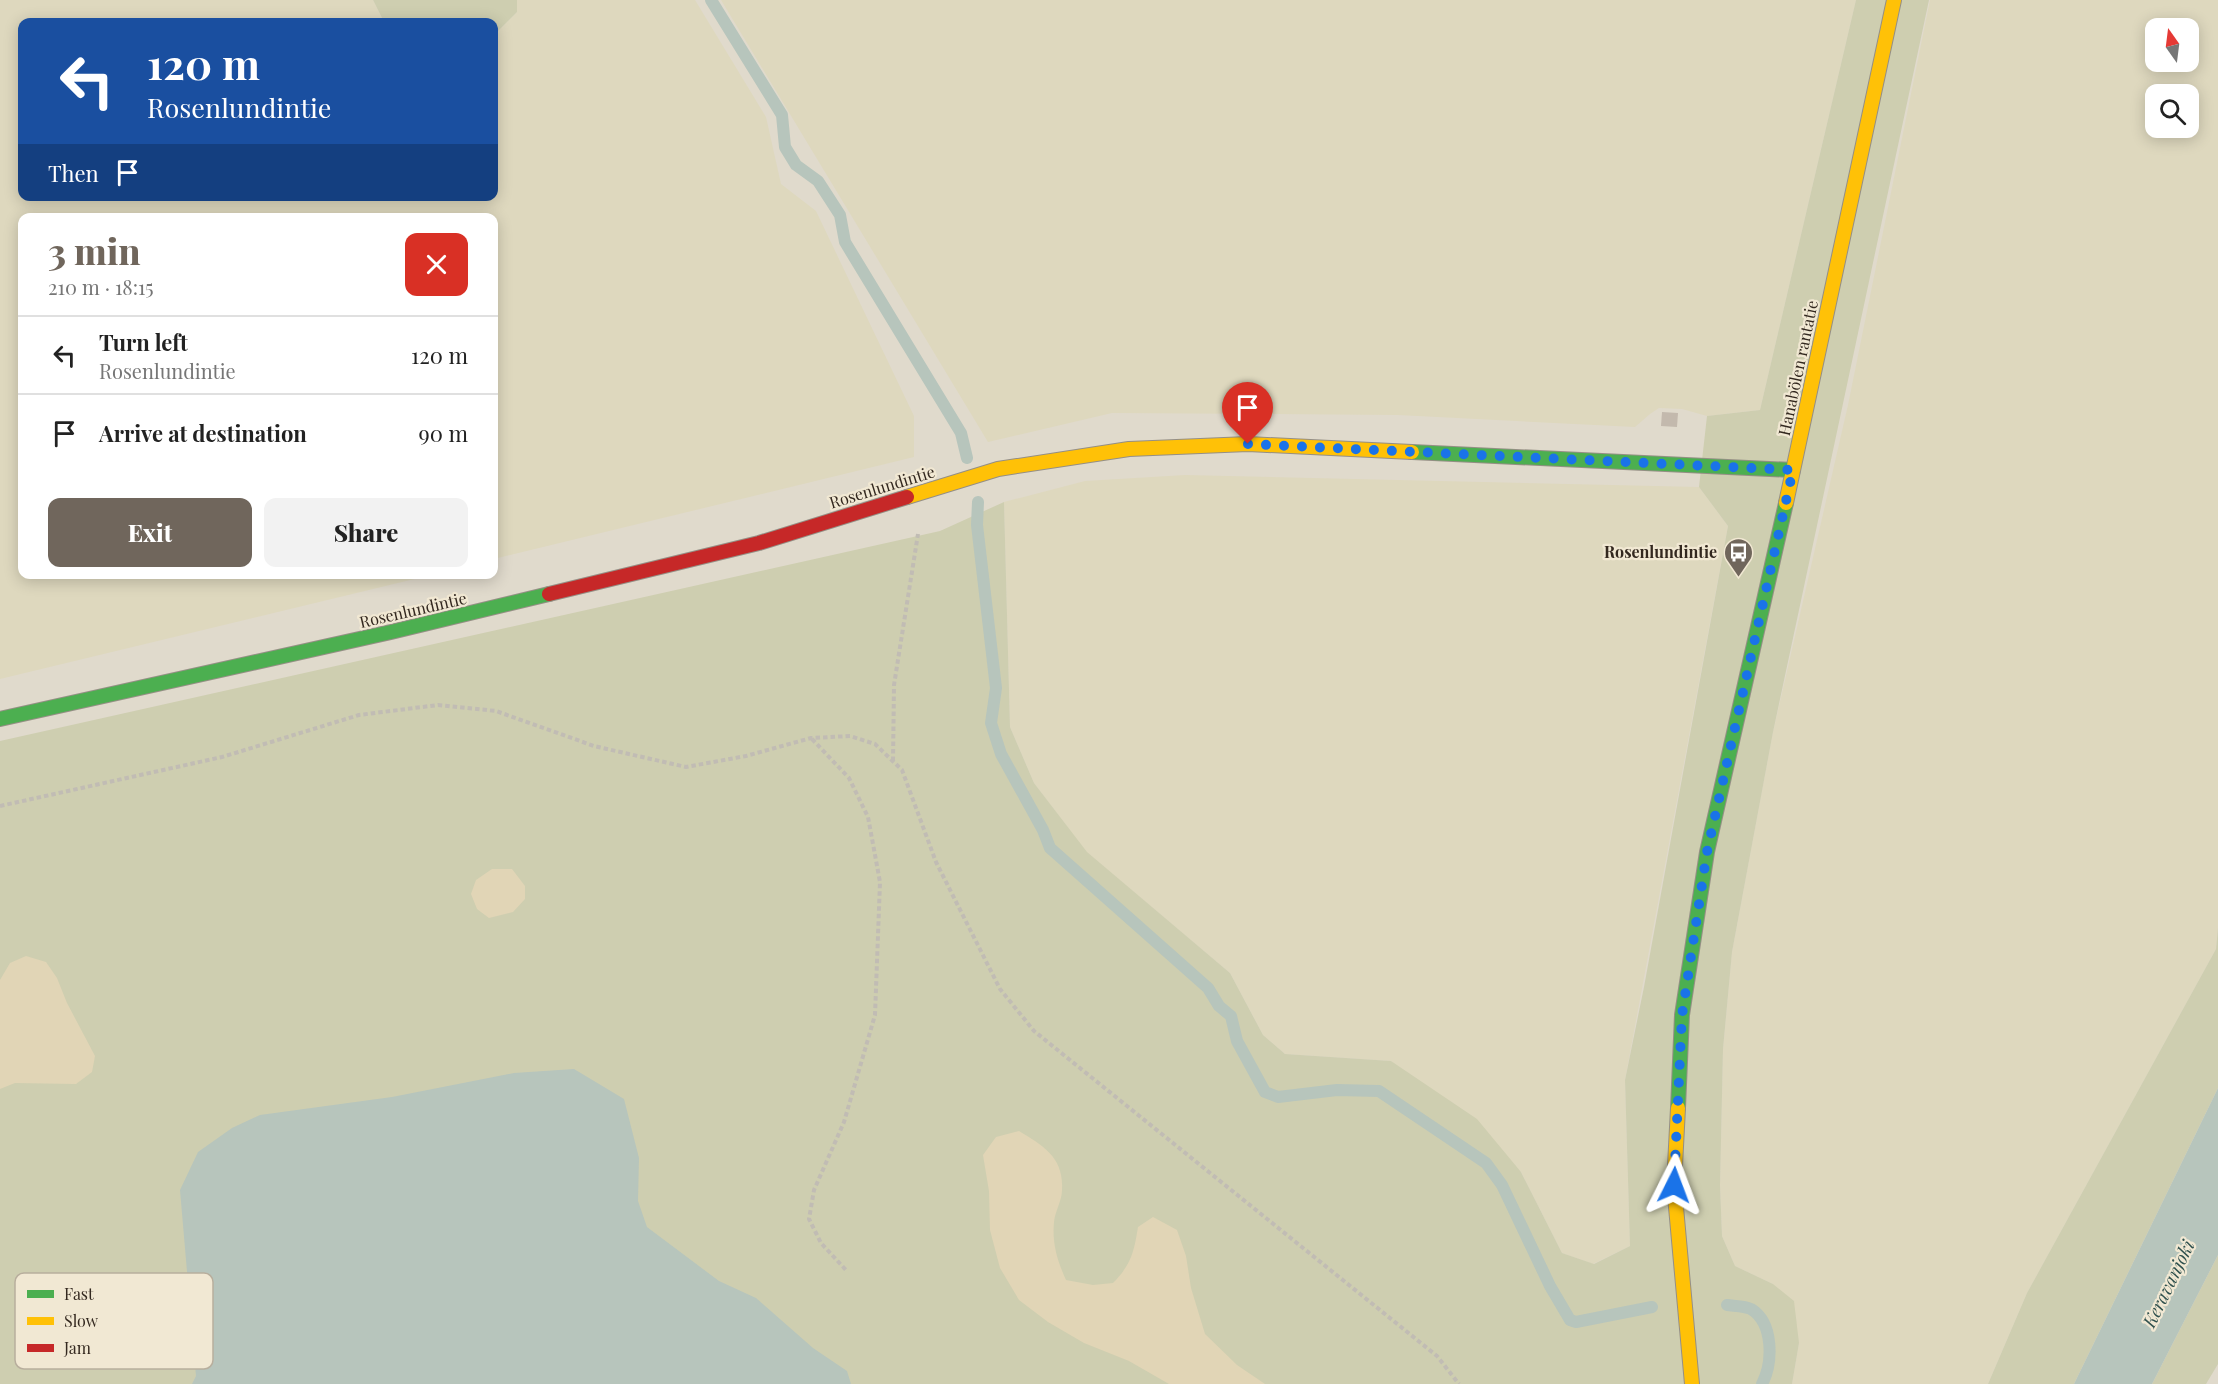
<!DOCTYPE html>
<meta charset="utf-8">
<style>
:root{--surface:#fff;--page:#f2f2f2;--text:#222;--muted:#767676;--line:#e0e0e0;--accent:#70665c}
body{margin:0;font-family:"Playfair Display",serif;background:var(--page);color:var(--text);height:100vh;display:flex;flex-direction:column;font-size:22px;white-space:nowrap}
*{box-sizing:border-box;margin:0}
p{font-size:20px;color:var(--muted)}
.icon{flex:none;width:33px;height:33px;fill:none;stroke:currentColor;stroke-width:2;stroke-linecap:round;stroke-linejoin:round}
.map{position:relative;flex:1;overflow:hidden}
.side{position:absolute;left:18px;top:213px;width:480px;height:366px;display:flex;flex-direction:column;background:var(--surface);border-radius:12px;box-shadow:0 3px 15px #0003}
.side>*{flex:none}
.top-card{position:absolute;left:18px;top:18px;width:480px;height:183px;border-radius:12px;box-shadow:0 3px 15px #0003;background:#1a4fa0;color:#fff;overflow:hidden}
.needle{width:39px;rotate:346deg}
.controls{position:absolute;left:2145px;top:18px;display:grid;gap:12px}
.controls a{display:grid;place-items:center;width:54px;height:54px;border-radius:12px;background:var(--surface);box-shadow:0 3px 15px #0003;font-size:30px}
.pin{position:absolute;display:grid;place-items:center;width:51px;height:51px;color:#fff;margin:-62px -26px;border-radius:50% 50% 50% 0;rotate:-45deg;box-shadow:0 0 6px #0007}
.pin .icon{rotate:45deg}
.me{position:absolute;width:66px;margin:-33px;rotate:3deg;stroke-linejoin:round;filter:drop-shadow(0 0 4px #0008)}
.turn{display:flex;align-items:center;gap:21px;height:126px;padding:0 30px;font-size:27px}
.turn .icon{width:78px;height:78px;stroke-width:2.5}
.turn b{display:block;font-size:42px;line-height:51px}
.then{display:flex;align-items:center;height:57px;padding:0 30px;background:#0003;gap:12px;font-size:22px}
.round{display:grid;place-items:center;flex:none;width:63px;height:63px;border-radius:12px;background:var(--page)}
.summary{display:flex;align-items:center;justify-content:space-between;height:102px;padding:0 30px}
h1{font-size:36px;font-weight:800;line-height:45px;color:var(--accent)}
.action{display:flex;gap:12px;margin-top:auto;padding:12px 30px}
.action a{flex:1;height:69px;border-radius:12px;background:var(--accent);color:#fff;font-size:24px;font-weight:800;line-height:69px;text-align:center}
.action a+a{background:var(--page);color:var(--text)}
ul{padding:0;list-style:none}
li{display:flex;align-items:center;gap:18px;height:78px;padding:0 30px;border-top:2px solid var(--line)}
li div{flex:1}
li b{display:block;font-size:22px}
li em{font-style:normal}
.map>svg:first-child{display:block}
.farmland{fill:#ded8be;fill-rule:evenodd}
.green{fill:#ceceb0}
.sand{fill:#e1d5b6}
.water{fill:#b7c5bc}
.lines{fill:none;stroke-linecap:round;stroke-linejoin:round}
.stream{stroke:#b7c5bc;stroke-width:12}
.building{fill:#c3b9ad}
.fast-casing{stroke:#958f85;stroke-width:16}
.slow-casing{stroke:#958f85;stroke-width:16}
.jam-casing{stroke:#958f85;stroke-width:16}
.path{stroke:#c1bcb4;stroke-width:4;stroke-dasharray:4.5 3;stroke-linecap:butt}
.fast{stroke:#4caf50;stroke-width:14}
.slow{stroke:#ffc107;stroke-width:14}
.jam{stroke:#c62828;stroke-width:14}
.route{stroke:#1a73e8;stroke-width:10;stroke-dasharray:0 18}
.labels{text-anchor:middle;stroke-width:4.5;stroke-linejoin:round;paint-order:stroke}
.street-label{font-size:16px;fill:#33281f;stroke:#f1e8d3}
.poi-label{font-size:16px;font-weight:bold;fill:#33281f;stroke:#f1e8d3;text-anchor:end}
.water-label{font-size:18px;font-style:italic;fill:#30514e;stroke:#f1e8d3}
.key{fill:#f1e8d3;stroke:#b8ae9d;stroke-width:1.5}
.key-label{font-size:16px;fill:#33281f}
</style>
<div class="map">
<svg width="2218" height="1384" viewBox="0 0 2218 1384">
<rect width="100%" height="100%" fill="#e0dacc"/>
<path class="farmland" d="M 0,0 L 373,0 L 384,22 L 22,22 L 22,196 L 494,196 L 494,35 L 517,12 L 517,0 L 695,0 L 766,117 L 781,184 L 816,211 L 914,416 L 914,457 L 494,559 L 494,218 L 22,218 L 22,574 L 431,575 L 0,679 Z
M 721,0 L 1856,0 L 1760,410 L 1707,416 L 1682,409 L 1659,408 L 1650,414 L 1635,427 L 1398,415 L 1112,413 L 988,442 Z
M 1930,0 L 2218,0 L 2218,928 L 2216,949 L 2027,1293 L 1988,1384 L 1792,1384 L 1799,1343 L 1773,1284 L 1735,1266 L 1722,1236 L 1720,1186 L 1723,1049 L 1732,952 L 1773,732 L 1848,405 ZM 2156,28 L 2188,28 L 2188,62 L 2156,62 ZM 2156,94 L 2188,94 L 2188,128 L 2156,128 Z
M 1185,475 L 1699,487 L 1728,526 L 1625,1080 L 1630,1246 L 1593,1264 L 1562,1253 L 1521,1172 L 1391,1061 L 1285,1054 L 1263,1035 L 1230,973 L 1087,853 L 1034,783 L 1010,727 L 1004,502 L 1085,481 Z"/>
<path class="green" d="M 373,0 L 517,0 L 517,12 L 494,35 L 494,22 L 384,22 Z
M 1856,0 L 1929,0 L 1773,732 L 1732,952 L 1723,1049 L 1720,1186 L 1722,1236 L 1735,1266 L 1773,1284 L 1794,1301 L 1799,1343 L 1792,1384 L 0,1384 L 0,741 L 940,531 L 1004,502 L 1010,727 L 1034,783 L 1087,852 L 1230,973 L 1263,1035 L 1285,1054 L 1391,1061 L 1477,1119 L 1521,1172 L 1562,1253 L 1594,1264 L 1630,1246 L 1625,1080 L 1644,987 L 1728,526 L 1699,487 L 1707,416 L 1760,410 Z
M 2218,928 L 2218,1088 L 2074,1384 L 1988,1384 L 2027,1293 L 2216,949 Z
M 2218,1255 L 2218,1364 L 2206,1384 L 2152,1384 Z"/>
<path class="sand" d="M 492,869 L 512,869 L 525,886 L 525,899 L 513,912 L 489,918 L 477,909 L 471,894 L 476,880 Z
M 26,956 L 46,962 L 57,978 L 67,1003 L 95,1056 L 92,1072 L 76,1084 L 15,1083 L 0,1089 L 0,980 L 10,963 Z
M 1019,1131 C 1044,1146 1064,1158 1062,1190 C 1062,1201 1055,1211 1054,1222 C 1052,1243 1057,1260 1066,1280 L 1093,1285 L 1113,1283 C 1131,1265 1134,1252 1138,1227 L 1153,1217 L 1177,1230 L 1186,1256 L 1191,1288 L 1205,1334 L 1237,1365 L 1265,1384 L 1169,1384 L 1129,1361 L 1084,1343 L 1048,1322 L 1019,1300 L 1000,1268 L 990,1230 L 989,1191 L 983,1155 L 996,1137 Z"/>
<path class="water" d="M 574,1069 L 624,1099 L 639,1158 L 638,1201 L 647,1227 L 719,1281 L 756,1298 L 813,1348 L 847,1371 L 851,1384 L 192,1384 L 196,1376 L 180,1190 L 198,1152 L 232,1128 L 260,1115 L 392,1097 L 514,1073 Z
M 2218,1088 L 2218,1255 L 2152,1384 L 2074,1384 Z"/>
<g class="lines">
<path class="stream" d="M 711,0 L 782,115 L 785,147 L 796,165 L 818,181 L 840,215 L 845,242 L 961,433 L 967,458
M 978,502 L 977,525 L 996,688 L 991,723 L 1001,754 L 1043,830 L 1050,848 L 1208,988 L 1219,1006 L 1231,1016 L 1237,1041 L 1265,1092 L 1278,1097 L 1337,1090 L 1379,1091 L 1486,1163 L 1502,1185 L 1550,1286 L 1570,1320 L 1576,1322 L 1652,1307
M 1727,1305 C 1734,1306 1745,1306 1751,1309 C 1774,1323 1773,1363 1762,1384"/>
</g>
<path class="building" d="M 1662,412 L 1678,413 L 1677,427 L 1661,426 Z"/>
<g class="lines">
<defs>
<path id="fast" d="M 1412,452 L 1793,470
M 0,719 L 391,632 L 549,594
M 1678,1108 L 1682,1015 L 1707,852 L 1786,503"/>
<path id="slow" d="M 907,497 L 998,469 L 1129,449 L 1248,444 L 1412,452
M 1786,503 L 1894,0
M 1678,1108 L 1674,1185 L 1692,1384"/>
<path id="jam" d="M 549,594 L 759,543 L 907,497"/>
</defs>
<use href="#fast" class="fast-casing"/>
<use href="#slow" class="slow-casing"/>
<use href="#jam" class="jam-casing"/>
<path class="path" d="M 812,739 L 849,778 L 868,817 L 880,882 L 875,1015 L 844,1122 L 814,1190 L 809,1219 L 821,1243 L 846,1270
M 893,761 L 894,685 L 918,534
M 0,806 L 222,757 L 359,715 L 438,705 L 496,711 L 594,746 L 686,767 L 746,756 L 811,738 L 850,736 L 875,744 L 902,770 L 936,862 L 1000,989 L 1034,1031 L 1437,1356 L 1459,1384"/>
<use href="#fast" class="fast"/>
<use href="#slow" class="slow"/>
<use href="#jam" class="jam"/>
</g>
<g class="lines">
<path class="route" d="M 1248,444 L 1793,470 L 1707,852 L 1682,1015 L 1674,1185"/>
</g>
<defs>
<symbol id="bus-pin" viewBox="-11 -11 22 30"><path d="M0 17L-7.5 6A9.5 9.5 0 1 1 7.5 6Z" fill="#70665c" stroke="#f1e8d3"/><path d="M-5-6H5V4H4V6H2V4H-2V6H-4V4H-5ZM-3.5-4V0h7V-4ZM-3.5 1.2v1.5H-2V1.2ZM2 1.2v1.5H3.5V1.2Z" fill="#fff"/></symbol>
</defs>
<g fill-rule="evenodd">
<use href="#bus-pin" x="1722" y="536" width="33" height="45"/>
</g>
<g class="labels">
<g class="street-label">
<text transform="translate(1798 368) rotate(-78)" y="6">Hanabölen rantatie</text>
<text transform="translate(882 487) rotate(-17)" y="6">Rosenlundintie</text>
<text transform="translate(413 610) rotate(-13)" y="6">Rosenlundintie</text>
</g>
<g class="poi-label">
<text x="1717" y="558">Rosenlundintie</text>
</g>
<g class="water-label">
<text transform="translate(2169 1284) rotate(-64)" y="6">Keravanjoki</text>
</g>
</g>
<rect x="15" y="1273" width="198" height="96" rx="9" class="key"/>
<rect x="27" y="1290" width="27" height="8" fill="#4caf50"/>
<rect x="27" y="1317" width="27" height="8" fill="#ffc107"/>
<rect x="27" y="1344" width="27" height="8" fill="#c62828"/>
<g class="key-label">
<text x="64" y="1300">Fast</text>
<text x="64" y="1327">Slow</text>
<text x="64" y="1354">Jam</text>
</g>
</svg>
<div class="controls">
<a><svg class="needle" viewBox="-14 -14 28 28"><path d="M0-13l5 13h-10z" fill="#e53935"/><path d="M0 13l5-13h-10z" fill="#767676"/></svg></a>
<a><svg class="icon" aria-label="search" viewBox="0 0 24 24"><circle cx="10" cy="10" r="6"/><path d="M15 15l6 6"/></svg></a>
</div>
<div class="pin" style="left:1248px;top:444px;background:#d93025"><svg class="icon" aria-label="arrive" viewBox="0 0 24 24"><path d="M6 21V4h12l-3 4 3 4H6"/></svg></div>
<svg class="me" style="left:1674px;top:1185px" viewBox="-20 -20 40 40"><path d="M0-17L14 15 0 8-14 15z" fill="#1a73e8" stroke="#fff" stroke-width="4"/></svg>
<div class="top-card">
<div class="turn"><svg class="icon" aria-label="left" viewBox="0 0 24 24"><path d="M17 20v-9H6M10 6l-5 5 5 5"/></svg><div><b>120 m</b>Rosenlundintie</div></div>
<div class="then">Then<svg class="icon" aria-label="arrive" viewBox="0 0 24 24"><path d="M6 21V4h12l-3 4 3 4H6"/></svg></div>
</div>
<section class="side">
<div class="summary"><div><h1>3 min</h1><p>210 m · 18:15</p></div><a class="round" style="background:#d93025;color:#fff"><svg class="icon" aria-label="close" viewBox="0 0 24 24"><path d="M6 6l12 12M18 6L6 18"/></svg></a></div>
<ul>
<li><svg class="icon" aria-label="left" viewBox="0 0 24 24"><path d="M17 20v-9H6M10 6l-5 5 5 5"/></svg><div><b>Turn left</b><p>Rosenlundintie</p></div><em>120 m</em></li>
<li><svg class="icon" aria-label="arrive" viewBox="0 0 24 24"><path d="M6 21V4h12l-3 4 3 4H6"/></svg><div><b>Arrive at destination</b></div><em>90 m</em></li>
</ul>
<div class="action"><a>Exit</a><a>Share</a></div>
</section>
</div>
